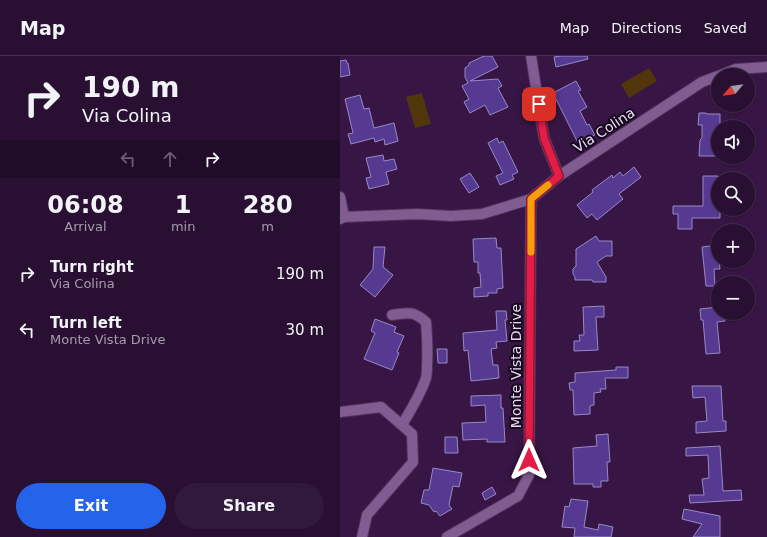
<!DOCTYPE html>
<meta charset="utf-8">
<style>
:root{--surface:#291033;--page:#31193b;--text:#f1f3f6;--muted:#a59dac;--line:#45304e;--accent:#2563eb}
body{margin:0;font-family:"DejaVu Sans",sans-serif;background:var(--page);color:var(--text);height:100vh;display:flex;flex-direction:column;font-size:15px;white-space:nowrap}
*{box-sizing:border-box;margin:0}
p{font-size:13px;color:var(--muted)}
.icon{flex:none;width:22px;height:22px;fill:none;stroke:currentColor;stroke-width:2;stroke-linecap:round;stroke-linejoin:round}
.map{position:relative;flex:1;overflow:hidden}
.drawer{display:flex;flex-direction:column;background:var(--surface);width:340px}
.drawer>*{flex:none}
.top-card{background:#291033;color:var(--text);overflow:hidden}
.needle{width:26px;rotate:241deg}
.fabs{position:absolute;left:371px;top:12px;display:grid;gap:8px}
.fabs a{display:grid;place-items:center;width:44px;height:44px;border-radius:50%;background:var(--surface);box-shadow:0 1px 3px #0004,0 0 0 1px var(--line);font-size:20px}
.pin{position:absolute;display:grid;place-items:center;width:34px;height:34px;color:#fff;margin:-17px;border-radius:8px;box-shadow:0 2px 6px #0006}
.me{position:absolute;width:44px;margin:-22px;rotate:0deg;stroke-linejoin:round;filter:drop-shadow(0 0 3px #0008)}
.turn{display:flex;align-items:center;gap:14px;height:84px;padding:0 16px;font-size:18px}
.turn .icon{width:52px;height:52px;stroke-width:2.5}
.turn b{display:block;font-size:28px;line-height:34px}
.lanes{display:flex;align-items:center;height:38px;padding:0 16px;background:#0003;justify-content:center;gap:20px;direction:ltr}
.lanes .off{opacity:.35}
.eta{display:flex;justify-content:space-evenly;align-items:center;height:68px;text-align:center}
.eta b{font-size:24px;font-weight:600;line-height:28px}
.primary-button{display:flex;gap:8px;margin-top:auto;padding:8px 16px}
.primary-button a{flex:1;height:46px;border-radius:24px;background:var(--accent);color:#fff;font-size:16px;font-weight:600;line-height:46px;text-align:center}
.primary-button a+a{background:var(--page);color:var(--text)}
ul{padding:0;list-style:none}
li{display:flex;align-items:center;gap:12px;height:56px;padding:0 16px}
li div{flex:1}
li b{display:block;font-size:15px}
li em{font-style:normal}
header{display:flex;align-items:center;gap:24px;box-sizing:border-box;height:56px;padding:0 20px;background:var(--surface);border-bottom:1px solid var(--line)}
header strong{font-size:19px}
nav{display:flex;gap:22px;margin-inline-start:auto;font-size:14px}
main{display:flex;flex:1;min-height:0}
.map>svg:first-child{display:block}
.green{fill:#51360b}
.building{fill:#563a91;stroke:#9889c6}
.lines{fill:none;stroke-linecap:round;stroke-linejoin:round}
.minor-casing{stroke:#4e345b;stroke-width:12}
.minor{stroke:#805c91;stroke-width:10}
.route-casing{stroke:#92132f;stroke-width:10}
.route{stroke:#e11d48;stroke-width:7}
.slow{stroke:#f59e0b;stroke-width:7}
.labels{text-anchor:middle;stroke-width:4;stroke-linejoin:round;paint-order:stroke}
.street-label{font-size:14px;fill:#ebd7f5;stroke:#17091d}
</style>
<header>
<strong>Map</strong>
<nav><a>Map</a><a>Directions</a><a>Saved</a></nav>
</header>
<main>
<section class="drawer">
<div class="top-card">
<div class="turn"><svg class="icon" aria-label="right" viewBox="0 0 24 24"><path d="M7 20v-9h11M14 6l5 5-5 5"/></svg><div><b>190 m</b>Via Colina</div></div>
<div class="lanes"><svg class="icon off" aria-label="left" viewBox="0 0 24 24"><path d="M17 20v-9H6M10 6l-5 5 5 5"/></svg><svg class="icon off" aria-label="ahead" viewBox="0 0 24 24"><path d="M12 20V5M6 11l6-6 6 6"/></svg><svg class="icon" aria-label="right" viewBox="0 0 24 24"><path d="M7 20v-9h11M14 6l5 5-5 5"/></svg></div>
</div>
<div class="eta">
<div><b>06:08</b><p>Arrival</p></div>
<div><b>1</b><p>min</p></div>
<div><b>280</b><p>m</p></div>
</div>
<ul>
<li><svg class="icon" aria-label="right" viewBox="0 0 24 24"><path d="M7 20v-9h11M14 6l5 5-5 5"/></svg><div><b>Turn right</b><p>Via Colina</p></div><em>190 m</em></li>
<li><svg class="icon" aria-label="left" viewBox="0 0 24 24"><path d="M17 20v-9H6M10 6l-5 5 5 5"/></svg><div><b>Turn left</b><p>Monte Vista Drive</p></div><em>30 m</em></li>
</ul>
<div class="primary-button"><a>Exit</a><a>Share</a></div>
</section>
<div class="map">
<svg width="427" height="481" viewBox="0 0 427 481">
<rect width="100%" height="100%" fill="#371544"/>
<path class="green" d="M 309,12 L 317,25 L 289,42 L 281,28 Z
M 82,37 L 91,68 L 75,72 L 66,41 Z"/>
<path class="building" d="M 144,0 L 152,0 L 158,11 L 130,25 L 158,23 L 162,30 L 158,32 L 168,51 L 150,59 L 145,49 L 130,57 L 124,46 L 129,43 L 122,30 L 128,27 L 125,21 L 125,12 L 129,9 L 129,7 Z
M 221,0 L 247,0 L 248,3 L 216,11 L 214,1 Z
M 6,4 L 7,7 L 8,7 L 10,19 L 0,21 L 0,5 Z
M 236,25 L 241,34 L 238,35 L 247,51 L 240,55 L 247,69 L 249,68 L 255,79 L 238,87 L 213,37 Z
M 20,39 L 24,53 L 29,52 L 34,72 L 54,67 L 58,85 L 45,89 L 44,83 L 35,86 L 34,82 L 11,88 L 8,78 L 13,77 L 5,43 Z
M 359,57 L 366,57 L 367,58 L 380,58 L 380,71 L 378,71 L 378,100 L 359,100 L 360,84 L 362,82 L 362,69 L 358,69 Z
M 157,82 L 159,87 L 163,85 L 178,116 L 172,119 L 174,123 L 160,129 L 156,120 L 163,117 L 148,87 Z
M 43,99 L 44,105 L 54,103 L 57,113 L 46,116 L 49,128 L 29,133 L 26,122 L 31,121 L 26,102 Z
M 294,111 L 301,121 L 279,138 L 283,143 L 257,164 L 252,158 L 247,162 L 237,149 L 253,136 L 252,134 L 272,119 L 273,122 L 280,116 L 283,120 Z
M 130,117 L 139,131 L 129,137 L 120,123 Z
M 363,120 L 378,120 L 378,153 L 380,153 L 380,162 L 352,162 L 352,173 L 338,173 L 338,158 L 333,158 L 333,150 L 363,150 Z
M 256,180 L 259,185 L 272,185 L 272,200 L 266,200 L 257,206 L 266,221 L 266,226 L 253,226 L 252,224 L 235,224 L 235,221 L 233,218 L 233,213 L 236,210 L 236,193 Z
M 156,182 L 157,192 L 161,192 L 163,232 L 157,233 L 157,237 L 148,237 L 148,240 L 134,241 L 134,232 L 141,231 L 140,217 L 138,217 L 138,206 L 134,206 L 133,183 Z
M 378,189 L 378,205 L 379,205 L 380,213 L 374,213 L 375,230 L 366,230 L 362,191 Z
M 34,191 L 45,191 L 43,211 L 53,219 L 35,241 L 20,229 L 33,213 Z
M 264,250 L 264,261 L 256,261 L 258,294 L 234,295 L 234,285 L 240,285 L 239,279 L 244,279 L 243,251 Z
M 378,251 L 378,257 L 384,257 L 385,265 L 377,266 L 380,297 L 366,298 L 363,264 L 361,264 L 360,253 Z
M 156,255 L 166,255 L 167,264 L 165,264 L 167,285 L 156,286 L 157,292 L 151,293 L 153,309 L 158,309 L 159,322 L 131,325 L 128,294 L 124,295 L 123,277 L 157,274 Z
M 35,263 L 56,271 L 54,276 L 64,280 L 57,296 L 59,297 L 52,314 L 24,303 L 35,277 L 31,275 Z
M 97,293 L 107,293 L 107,307 L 98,307 Z
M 276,311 L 288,311 L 288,322 L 265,322 L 266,333 L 260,333 L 261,336 L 254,337 L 254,349 L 250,350 L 250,358 L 234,359 L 233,334 L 230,334 L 229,327 L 235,326 L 235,317 L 276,314 Z
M 352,330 L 381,330 L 383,365 L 386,365 L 386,375 L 356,377 L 356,366 L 367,365 L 365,341 L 353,342 Z
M 161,339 L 161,352 L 163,352 L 165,386 L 147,386 L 147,383 L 123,384 L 122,367 L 146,366 L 145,349 L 131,350 L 131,340 Z
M 268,378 L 270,406 L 267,406 L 268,425 L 261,425 L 261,431 L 253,431 L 253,428 L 234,428 L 233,392 L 257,390 L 256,379 Z
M 105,381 L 117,381 L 118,397 L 105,397 Z
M 380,390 L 383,435 L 401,434 L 402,444 L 350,447 L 349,439 L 364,439 L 362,423 L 369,422 L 368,399 L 346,400 L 346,392 Z
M 93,412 L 122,417 L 119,431 L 113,430 L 109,449 L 112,453 L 100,460 L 96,455 L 94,456 L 89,449 L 81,447 L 84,434 L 89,434 Z
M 152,431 L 156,438 L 145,444 L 142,437 Z
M 231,443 L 248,445 L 244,471 L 258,474 L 259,468 L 273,471 L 271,481 L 234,481 L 235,472 L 222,471 L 225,450 L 229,451 Z
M 344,453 L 380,460 L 380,481 L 353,481 L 362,468 L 342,463 Z"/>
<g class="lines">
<defs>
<path id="minor" d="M 191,0 L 204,82 L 219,120
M 381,19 L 396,13 L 427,11
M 0,141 L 4,161
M 0,163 L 4,161 L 77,158 L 111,160 L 142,158 L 191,143 L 219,120 L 362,26 L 378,20
M 52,259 C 69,257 72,254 86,266 C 87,280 88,295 87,309 C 87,313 87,318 86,322 C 81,338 70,355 62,369
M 0,356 L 41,351 L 72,378 L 73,406 L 27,459 L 22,481
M 107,481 L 178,440 L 189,419 L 191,143"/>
</defs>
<use href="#minor" class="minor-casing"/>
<use href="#minor" class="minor"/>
</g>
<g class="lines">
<defs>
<path id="route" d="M 189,404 L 191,143 L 219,120 L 204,82 L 199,48"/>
</defs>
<use href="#route" class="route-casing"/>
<use href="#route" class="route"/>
<path class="slow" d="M 191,196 L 191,143 L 208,129"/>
</g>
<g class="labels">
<g class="street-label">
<text transform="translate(264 74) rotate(-33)" y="5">Via Colina</text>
<text transform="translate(176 310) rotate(-90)" y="5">Monte Vista Drive</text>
</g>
</g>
</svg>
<div class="fabs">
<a><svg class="needle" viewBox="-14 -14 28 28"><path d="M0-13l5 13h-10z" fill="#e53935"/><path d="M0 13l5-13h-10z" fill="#a59dac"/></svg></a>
<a><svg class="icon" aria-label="sound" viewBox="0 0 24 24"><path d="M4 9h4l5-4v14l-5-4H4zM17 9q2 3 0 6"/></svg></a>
<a><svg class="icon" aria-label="search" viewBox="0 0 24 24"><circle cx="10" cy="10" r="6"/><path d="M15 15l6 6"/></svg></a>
<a>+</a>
<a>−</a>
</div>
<div class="pin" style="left:199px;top:48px;background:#d93025"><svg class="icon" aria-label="arrive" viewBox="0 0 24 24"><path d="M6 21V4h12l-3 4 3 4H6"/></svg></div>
<svg class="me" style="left:189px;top:404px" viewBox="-20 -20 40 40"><path d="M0-17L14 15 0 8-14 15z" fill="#e11d48" stroke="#fff" stroke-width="4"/></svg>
</div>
</main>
